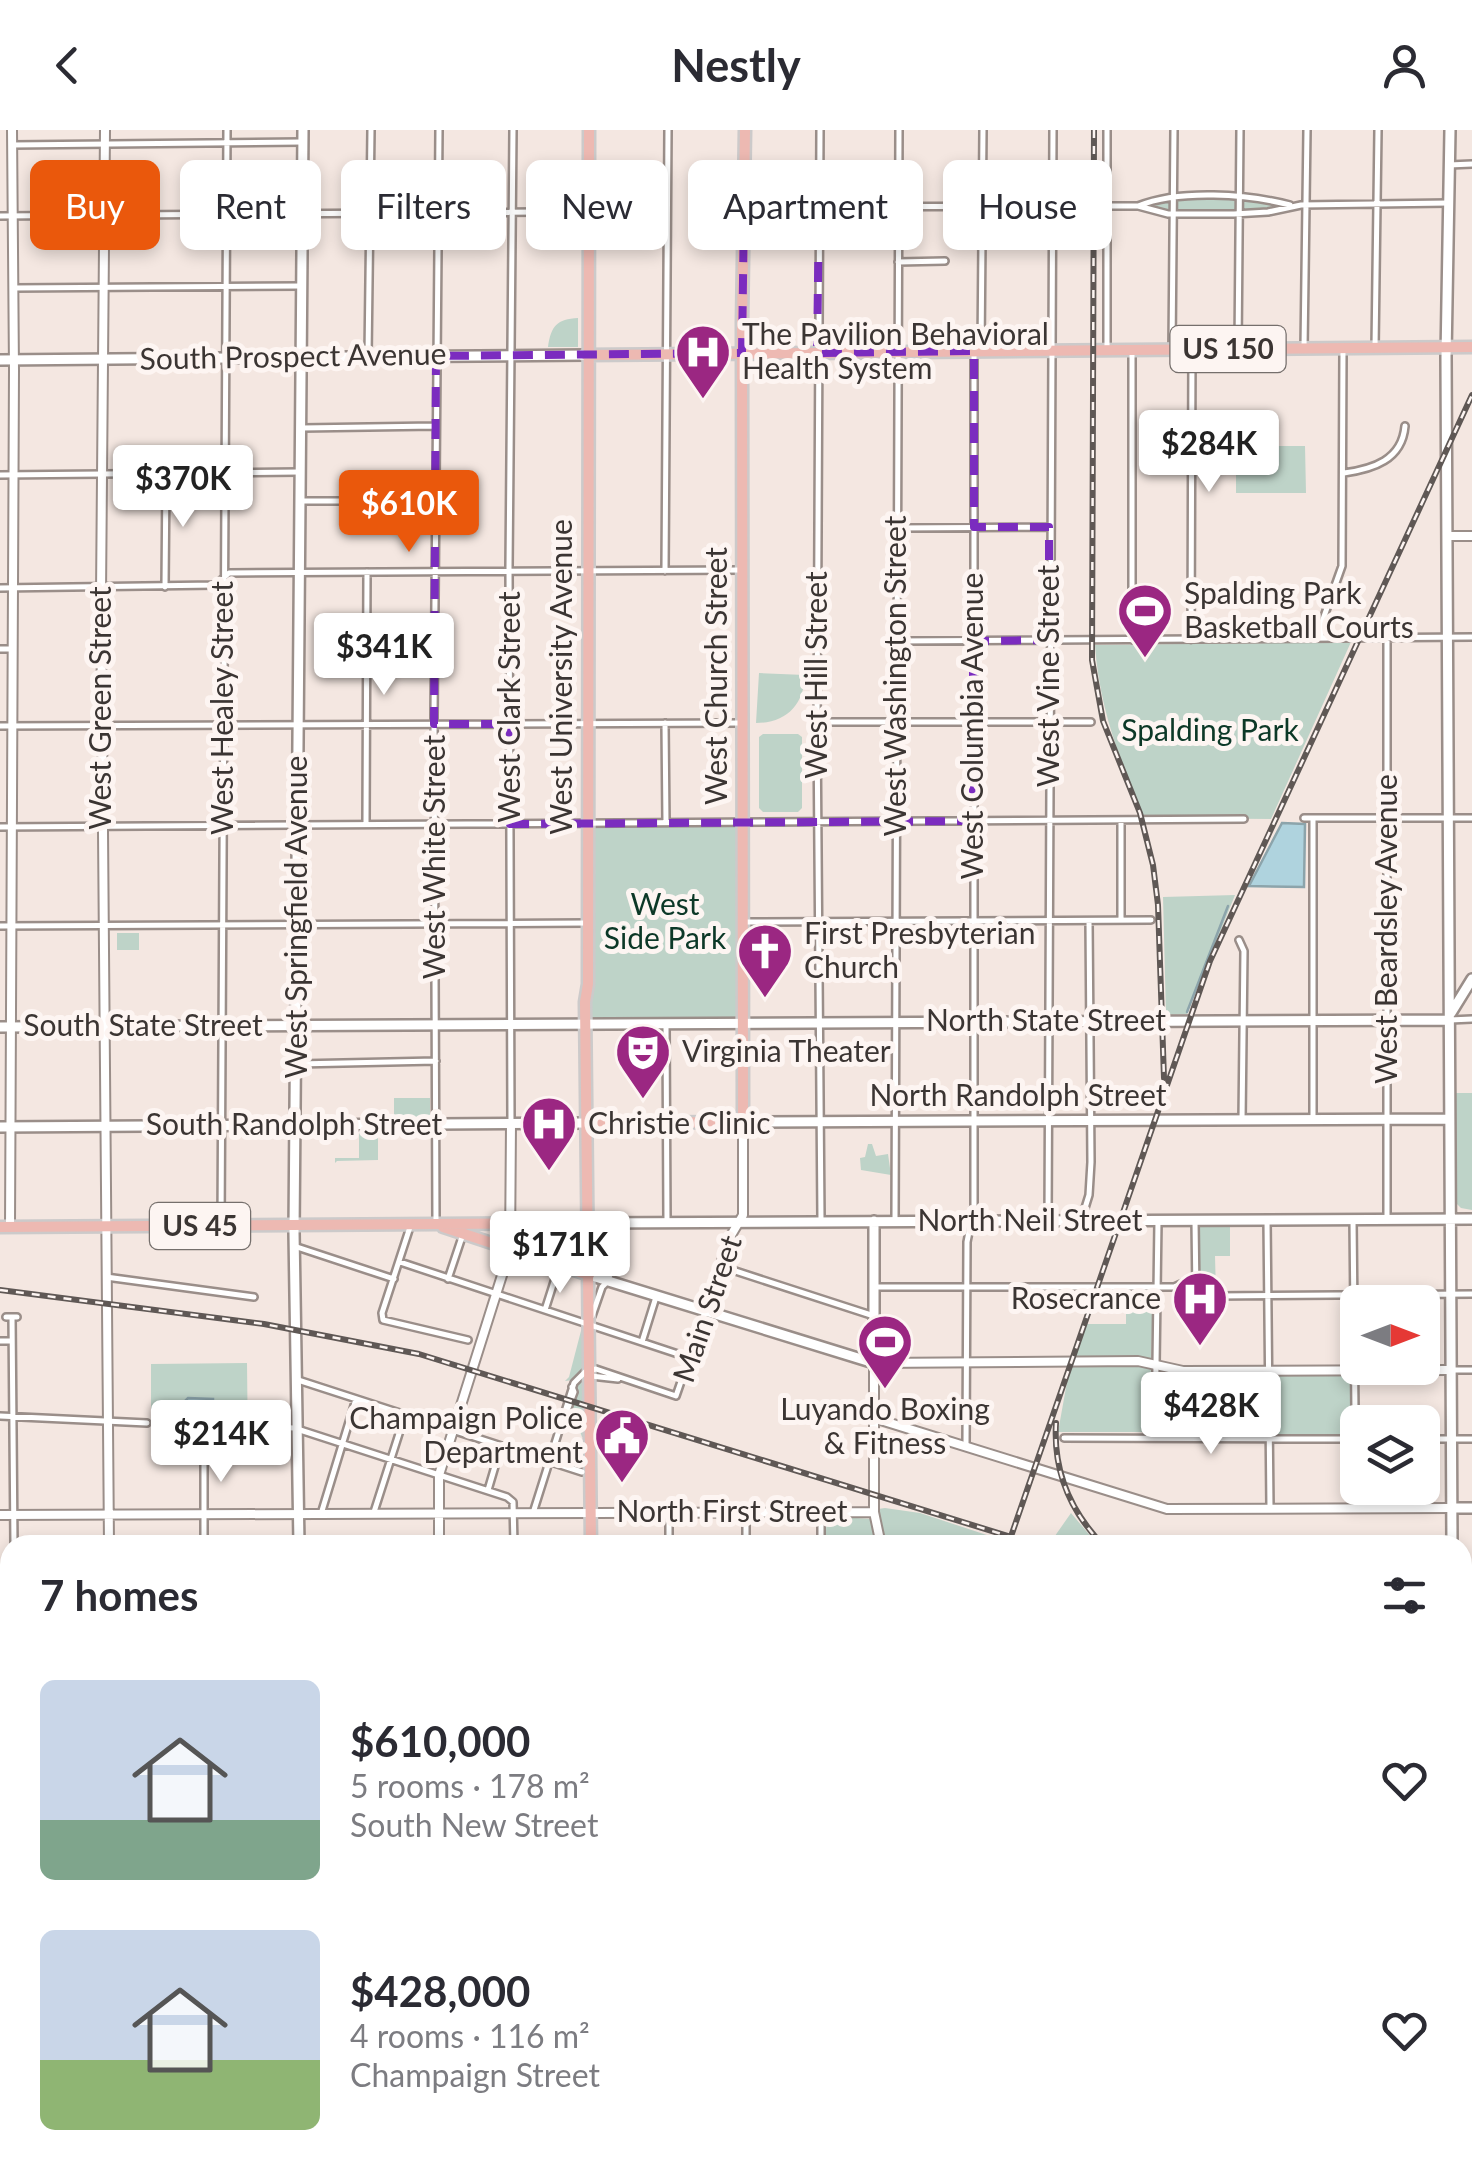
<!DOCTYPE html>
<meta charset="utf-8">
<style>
body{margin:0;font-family:Lato,sans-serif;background:#f7f7f7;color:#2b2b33;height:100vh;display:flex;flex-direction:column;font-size:38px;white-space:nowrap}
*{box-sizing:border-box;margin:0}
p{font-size:32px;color:#7c7c81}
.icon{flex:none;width:55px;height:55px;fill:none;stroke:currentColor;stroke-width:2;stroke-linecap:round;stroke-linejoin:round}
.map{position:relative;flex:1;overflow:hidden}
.drawer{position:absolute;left:0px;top:1405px;width:1472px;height:640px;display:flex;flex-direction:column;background:#fff;border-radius:30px 30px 0 0;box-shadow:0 5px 15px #0003}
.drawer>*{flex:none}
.guide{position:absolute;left:30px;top:30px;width:1412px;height:90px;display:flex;gap:20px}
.needle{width:65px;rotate:90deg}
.tools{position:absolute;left:1340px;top:1155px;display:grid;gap:20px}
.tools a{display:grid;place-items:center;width:100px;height:100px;border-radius:15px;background:#fff;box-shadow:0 5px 15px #0003;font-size:50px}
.price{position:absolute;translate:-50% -85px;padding:0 22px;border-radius:10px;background:#fff;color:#222;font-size:32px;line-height:65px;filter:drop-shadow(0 2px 5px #0008)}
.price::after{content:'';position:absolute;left:50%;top:60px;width:30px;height:22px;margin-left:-15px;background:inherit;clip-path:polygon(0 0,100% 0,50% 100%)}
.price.active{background:#ea580c;color:#fff}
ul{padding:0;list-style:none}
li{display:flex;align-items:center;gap:30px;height:250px;padding:0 40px}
li span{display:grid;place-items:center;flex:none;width:280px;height:200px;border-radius:15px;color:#555}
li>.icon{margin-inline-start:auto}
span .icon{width:120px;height:120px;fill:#fffc;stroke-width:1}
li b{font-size:42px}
h2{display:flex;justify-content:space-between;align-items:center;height:120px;padding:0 40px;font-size:42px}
.chip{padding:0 35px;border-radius:15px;background:#fff;box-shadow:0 5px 15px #0003;font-size:35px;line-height:90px}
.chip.active{background:#ea580c;color:#fff}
header{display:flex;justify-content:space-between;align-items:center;height:130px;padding:0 40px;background:#fff;font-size:45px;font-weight:700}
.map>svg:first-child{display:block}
</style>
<header><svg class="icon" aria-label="back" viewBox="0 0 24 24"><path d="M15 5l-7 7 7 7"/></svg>Nestly<svg class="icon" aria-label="person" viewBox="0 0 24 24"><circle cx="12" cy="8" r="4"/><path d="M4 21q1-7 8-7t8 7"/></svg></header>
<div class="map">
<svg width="1472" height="2045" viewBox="0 0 1472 2045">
<rect width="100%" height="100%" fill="#f4e7e1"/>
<!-- green -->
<path fill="#bed3c8" d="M1230,68l20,1 29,7c-28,10 -105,11 -132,0l18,-6z
M578,188v29h-30c3,-21 9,-28 30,-29z
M1236,316h69l1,47h-70z
M1351,512l-80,177 -127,-1c-24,-57 -45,-111 -49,-173z
M759,543l46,2c-1,30 -19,48 -49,48z
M763,604h35l4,3v71l-4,4h-35l-4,-4v-71z
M739,696v192h-151l3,-191z
M1235,765l-48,119 -21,1 -3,-118z
M117,803h22v17h-22z
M1456,963h16v117l-11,-2 -5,-5z
M394,968h36v19h-36z
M359,998h19v32l-41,1 -2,2v-5h24z
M868,1014h4l4,12 12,-2 3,21 -30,-5 -1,-12 5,-1z
M1199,1097h31v29h-15l1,37 -17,-6z
M1126,1162h27l-4,140h-91l9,-50 19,-58h40z
M582,1197l1,40 -10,13 -8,1 4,-4z
M247,1233l1,91h-97v-90z
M1270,1242h84l1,66h-84z
M583,1248l1,59h-2l-2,-6 -13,-5 10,-31 -1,-8z
M885,1378l35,5 85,28 -2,4h-119l-6,-36z
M1071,1383l27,32 -48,-2z
M827,1386l45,3 6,26h-53z
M0,1990h10l-3,43h-7z"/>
<!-- water -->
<path fill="#afd3de" stroke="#8ca4ab" stroke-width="2.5" d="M1282,693l23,1 -1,63 -55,-1z
M188,1268l25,1v22l-27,-2 -4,-15z"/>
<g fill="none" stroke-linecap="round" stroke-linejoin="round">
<!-- stream -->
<path stroke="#8ca4ab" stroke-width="2.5" d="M1187,882l41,-106"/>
<!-- minor casing -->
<g stroke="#9a8e89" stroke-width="10">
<path id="minor" d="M820,0l-3,598 4,492
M12,15l290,-3
M1449,35l23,-1
M1108,76h30l30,8h66l34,-2 33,-7 148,-2
M1138,76c42,-17 109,-12 152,-1
M744,77l338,-1
M0,86l667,-5
M898,132l47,-1
M14,158l287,-2
M1304,218l3,-218
M1375,218l3,-218
M1172,219l2,-219
M1238,219l2,-219
M1107,220v-220
M981,221l2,-221
M368,226l3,-226
M302,298l133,-2
M1344,343c29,-4 58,-13 61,-47
M0,345l299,-3
M302,371h133
M896,398l153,-1
M665,441l3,-441
M165,457l1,-112
M0,458l216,-3 13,-12 513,-3
M1321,508l1,-16 20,-56 1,-216
M1387,508v582
M1132,510v-287
M1191,510l1,-291
M895,511l577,-4
M0,519h12
M817,592h274
M665,593l1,99
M0,596l742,-3
M1304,688h168
M1313,688v301
M1121,690v100
M366,694l1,-252
M0,697l1244,-8
M743,792l408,-2
M0,796l587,-3
M1239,810l5,11 -2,169
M1450,890l22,-1
M666,895l1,197
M297,934l139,-3
M511,994l-2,-557 4,-437
M1267,1090l3,287
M1353,1090l3,287
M1048,1091l5,-1091
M1081,1091l8,-26 2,-33 -2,-241
M1195,1091l1,72
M436,1092l-2,-506 5,-586
M895,1092l4,-1092
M411,1094l-29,89 1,7 85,20
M221,1096l6,-1096
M294,1116l100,33
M400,1132l290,96
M720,1136l154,50
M106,1147l148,20
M448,1149l15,-45
M874,1157h300l22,-10
M1177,1158l41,8 254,-2
M545,1180l14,-44
M592,1186l10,-29 6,-6 17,-57
M6,1187h11
M12,1187l2,228
M0,1211h12
M642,1212l14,-45
M1452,1240h20
M591,1246l27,3
M298,1250l284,92
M0,1286l147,7
M563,1291l11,-29 -2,-5
M251,1296l43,2 213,69 6,5 1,43
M1155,1307l3,-216
M1064,1308l294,1
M1422,1309h50
M966,1316l1,-204 7,-36v-855
M204,1327v88
M488,1360l13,-44
M374,1382l31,-97
M746,1382v33
M533,1383l41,-130 11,-11 11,-3 80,27 29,-84
M669,1383v32
M321,1384l35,-115
M821,1415v-33
M1462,1469h10
M0,1486l10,-1
M1462,1578l10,4
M0,1586h10
M1462,1680h10
M1462,1775h10
M0,1790h10
M1462,1882h10
M0,1890h10
M1462,1941h10
M0,1981h10
M1462,2006l10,2
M673,2035v10
M825,2035v10
M976,2035v10
M1051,2035l1,10
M1126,2035v10
M1378,2035l1,10
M776,2045l3,-10"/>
</g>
<!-- tertiary casing -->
<g stroke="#9a8e89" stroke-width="12">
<path id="tertiary" d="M105,0l-4,464 8,951
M1447,406h25
M10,1097l4,-857 -2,-240
M705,1182l25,-75 13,-22v-93
M874,1288l293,91 285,-1
M0,1385l874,-3
M439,1415v-70l71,-225 1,-126
M881,1415l-7,-33v-149l264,-2 45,10 266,-1
M0,1698h10
M308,2035v10
M900,2035v10
M114,2045l2,-10"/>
</g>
<!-- secondary casing -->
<g stroke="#9a8e89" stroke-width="14">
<path id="secondary" d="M1450,0l-4,227 6,1188
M0,230l586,-5
M1451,883l21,-34
M0,897l1448,-7
M743,992l706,-3
M0,997l587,-4
M589,1093l883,-4
M589,1145l285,88v-142
M1452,1378h20
M299,1415l-5,-313 9,-1102
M1459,2035v10"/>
</g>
<!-- primary casing -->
<g stroke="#cccaca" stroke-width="15">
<path id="primary" d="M589,0l-1,854 -3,18 6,543
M586,225l886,-8
M587,993l156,-1 -1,-799 3,-193
M0,1097l589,-4
M443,1097l146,48
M595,2035v10"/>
</g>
<!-- minor -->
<use href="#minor" stroke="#fff" stroke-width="5"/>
<!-- tertiary -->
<use href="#tertiary" stroke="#fff" stroke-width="8"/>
<!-- secondary -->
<use href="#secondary" stroke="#fff" stroke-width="9"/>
<!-- primary -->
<use href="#primary" stroke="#edb9b2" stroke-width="10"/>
<!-- rail casing -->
<g stroke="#5f5855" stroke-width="6">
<path id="rail" d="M1094,0l-2,530 11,61 37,92 13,52 5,40 6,173
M0,1160l264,34 155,30 618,191
M1056,1293c-3,48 14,88 47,122
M1008,1415l202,-584 262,-566
M1462,1551l10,3
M790,2045l3,-10"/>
</g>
<!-- rail -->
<use href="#rail" stroke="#fdf5f2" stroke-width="2.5" stroke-dasharray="8" stroke-linecap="butt"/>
</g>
<!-- marked area -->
<path fill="none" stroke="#7b2cbf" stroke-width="8" stroke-dasharray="20 12" stroke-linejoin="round" d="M744,77l75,2 -2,144 157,-2v176h75v113l-76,1v180l-463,3v-100h-76l2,-368 306,-3z"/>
<!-- icons -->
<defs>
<g id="hospital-pin" transform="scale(2.875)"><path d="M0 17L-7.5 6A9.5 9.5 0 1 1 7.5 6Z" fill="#9b2782" stroke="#fdf5f2"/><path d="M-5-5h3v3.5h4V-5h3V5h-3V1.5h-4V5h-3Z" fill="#fff"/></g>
<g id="stadium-pin" transform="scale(2.875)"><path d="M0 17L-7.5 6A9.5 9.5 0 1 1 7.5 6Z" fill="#9b2782" stroke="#fdf5f2"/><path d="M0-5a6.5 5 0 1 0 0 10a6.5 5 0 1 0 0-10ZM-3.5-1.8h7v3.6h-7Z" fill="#fff"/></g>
<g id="church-pin" transform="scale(2.875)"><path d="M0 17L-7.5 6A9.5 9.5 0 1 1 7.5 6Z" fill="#9b2782" stroke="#fdf5f2"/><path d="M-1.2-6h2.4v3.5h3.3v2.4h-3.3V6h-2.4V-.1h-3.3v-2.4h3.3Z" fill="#fff"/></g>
<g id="theatre-pin" transform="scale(2.875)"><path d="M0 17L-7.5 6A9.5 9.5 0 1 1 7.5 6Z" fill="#9b2782" stroke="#fdf5f2"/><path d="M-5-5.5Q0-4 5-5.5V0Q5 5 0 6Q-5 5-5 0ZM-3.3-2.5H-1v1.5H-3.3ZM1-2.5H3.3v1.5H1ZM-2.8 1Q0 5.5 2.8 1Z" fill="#fff"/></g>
<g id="civic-pin" transform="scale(2.875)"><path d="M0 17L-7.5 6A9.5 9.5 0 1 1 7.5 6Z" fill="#9b2782" stroke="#fdf5f2"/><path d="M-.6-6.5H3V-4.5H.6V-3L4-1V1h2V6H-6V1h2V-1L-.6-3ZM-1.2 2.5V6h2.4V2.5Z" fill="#fff"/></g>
</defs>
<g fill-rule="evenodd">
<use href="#hospital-pin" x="703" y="222"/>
<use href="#stadium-pin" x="1145" y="481"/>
<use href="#church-pin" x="765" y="821"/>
<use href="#theatre-pin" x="643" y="922"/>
<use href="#hospital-pin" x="549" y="994"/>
<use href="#hospital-pin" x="1200" y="1169"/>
<use href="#stadium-pin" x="885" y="1212"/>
<use href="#civic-pin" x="622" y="1306"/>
</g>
<g text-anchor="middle" stroke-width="10" stroke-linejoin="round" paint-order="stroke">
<!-- shield labels -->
<g fill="#fdf5f2" stroke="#756f6c" stroke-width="2.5">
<rect x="1170.5" y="196" width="115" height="46" rx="8"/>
<rect x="150" y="1073" width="100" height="46" rx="8"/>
</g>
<g font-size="28" font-weight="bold" fill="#3b3533">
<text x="1228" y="229">US 150</text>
<text x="200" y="1106">US 45</text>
</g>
<!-- poi labels -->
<g font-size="30" fill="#3b3533" stroke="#fdf5f2" text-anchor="start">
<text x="742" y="215">The Pavilion Behavioral<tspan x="742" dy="34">Health System</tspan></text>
<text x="1184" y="474">Spalding Park<tspan x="1184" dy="34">Basketball Courts</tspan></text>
<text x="804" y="814">First Presbyterian<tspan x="804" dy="34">Church</tspan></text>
<text x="682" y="932">Virginia Theater</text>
<text x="588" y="1004">Christie Clinic</text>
<text x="1161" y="1179" text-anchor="end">Rosecrance</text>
<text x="885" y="1290" text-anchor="middle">Luyando Boxing<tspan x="885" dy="34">&amp; Fitness</tspan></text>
<text x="583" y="1299" text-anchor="end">Champaign Police<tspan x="583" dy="34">Department</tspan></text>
</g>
<!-- street labels -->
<g font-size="30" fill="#3b3533" stroke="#fdf5f2">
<text transform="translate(293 227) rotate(-1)" y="10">South Prospect Avenue</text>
<text transform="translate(817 545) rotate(-90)" y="10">West Hill Street</text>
<text transform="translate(717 546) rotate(-90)" y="10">West Church Street</text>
<text transform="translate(896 546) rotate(-90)" y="10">West Washington Street</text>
<text transform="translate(1049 546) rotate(-90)" y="10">West Vine Street</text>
<text transform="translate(562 547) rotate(-90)" y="10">West University Avenue</text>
<text transform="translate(510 577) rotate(-90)" y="10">West Clark Street</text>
<text transform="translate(101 578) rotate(-90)" y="10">West Green Street</text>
<text transform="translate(223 578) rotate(-90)" y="10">West Healey Street</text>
<text transform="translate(973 596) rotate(-90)" y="10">West Columbia Avenue</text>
<text transform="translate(435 727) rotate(-90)" y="10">West White Street</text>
<text transform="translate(297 787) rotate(-90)" y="10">West Springfield Avenue</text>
<text transform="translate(1387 799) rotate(-90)" y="10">West Beardsley Avenue</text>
<text x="1046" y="901">North State Street</text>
<text x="143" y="906">South State Street</text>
<text x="1018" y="976">North Randolph Street</text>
<text x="294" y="1005">South Randolph Street</text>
<text x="1030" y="1101">North Neil Street</text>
<text transform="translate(708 1179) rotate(-71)" y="10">Main Street</text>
<text x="732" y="1392">North First Street</text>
</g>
<!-- park labels -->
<g font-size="30" fill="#0c3827" stroke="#fdf5f2">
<text x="1210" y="611">Spalding Park</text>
<text x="665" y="785">West<tspan x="665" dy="34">Side Park</tspan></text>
</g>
</g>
</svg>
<div class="tools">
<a><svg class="needle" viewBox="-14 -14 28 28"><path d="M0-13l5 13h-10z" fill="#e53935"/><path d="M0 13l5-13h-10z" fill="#7c7c81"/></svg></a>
<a><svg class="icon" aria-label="layers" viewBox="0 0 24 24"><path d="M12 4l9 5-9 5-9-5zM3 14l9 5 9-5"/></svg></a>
</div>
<b class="price" style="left:1209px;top:365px">$284K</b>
<b class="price" style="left:183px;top:400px">$370K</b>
<b class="price active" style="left:409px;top:425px">$610K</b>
<b class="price" style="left:384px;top:568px">$341K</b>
<b class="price" style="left:560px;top:1166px">$171K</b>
<b class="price" style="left:1211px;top:1327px">$428K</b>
<b class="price" style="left:221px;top:1355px">$214K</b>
<div class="guide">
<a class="chip active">Buy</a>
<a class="chip">Rent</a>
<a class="chip">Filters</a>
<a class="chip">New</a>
<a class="chip">Apartment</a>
<a class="chip">House</a>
</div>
<section class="drawer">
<h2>7 homes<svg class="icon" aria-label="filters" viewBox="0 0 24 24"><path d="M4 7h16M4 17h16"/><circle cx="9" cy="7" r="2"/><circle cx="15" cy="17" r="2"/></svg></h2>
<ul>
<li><span style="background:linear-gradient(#c9d6e8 70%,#7fa58c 0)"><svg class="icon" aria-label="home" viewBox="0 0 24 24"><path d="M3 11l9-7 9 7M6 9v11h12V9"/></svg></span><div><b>$610,000</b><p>5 rooms · 178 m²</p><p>South New Street</p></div><svg class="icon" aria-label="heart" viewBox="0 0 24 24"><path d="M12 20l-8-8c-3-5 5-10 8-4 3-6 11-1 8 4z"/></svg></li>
<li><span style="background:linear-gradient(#c9d6e8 65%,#8fb573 0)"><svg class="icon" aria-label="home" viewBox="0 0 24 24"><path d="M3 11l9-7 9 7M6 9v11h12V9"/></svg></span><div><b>$428,000</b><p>4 rooms · 116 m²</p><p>Champaign Street</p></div><svg class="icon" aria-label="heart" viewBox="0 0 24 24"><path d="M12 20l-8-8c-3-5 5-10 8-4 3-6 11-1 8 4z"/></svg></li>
</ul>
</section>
</div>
